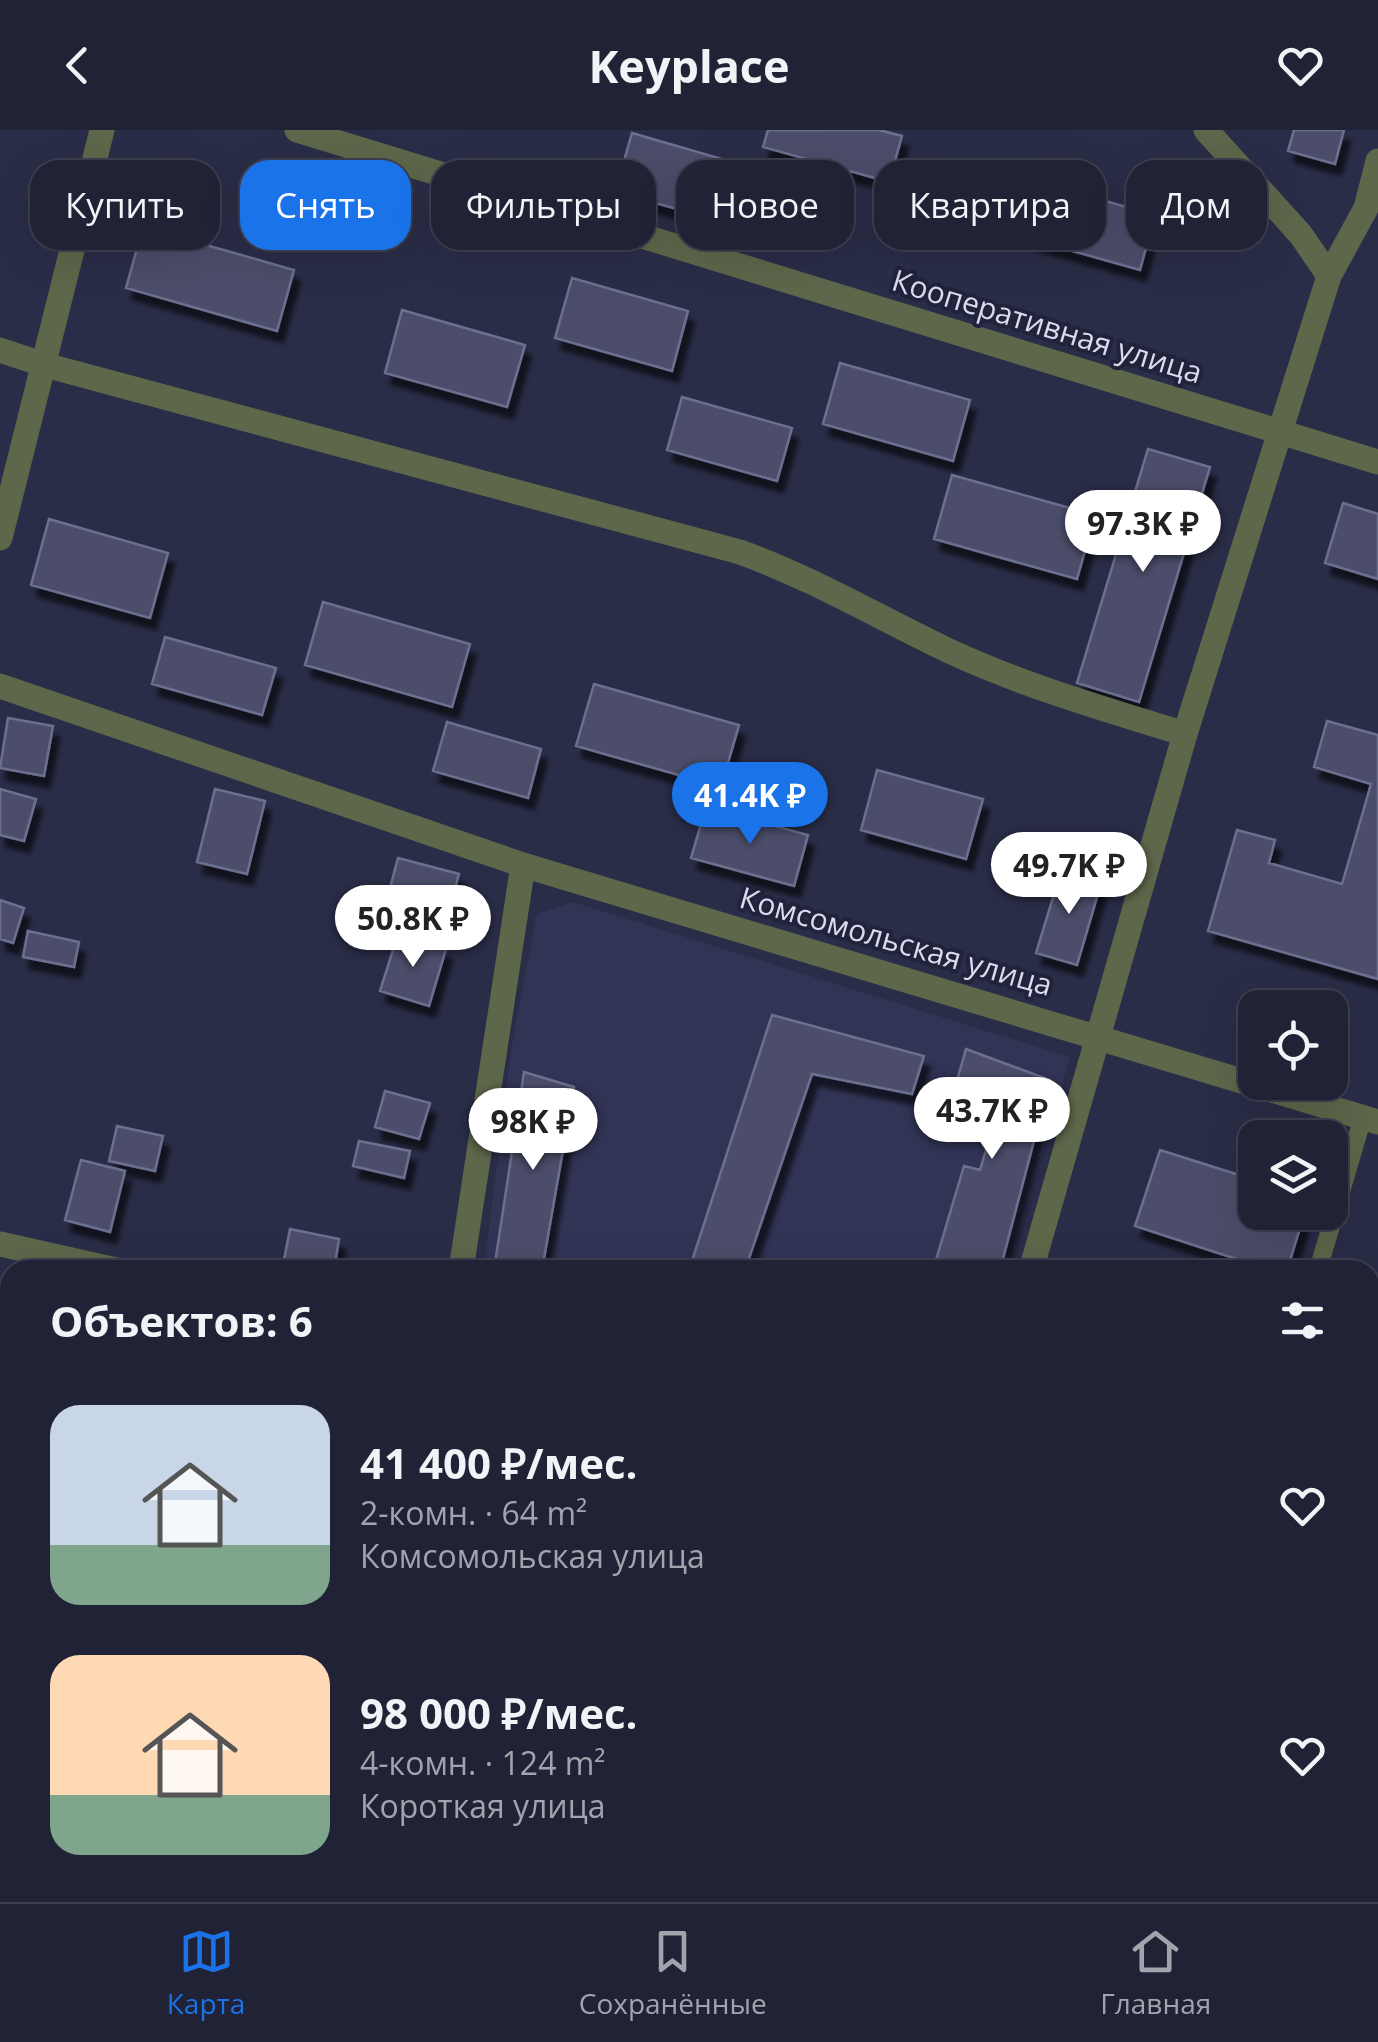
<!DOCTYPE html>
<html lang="ru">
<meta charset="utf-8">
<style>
body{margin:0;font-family:"Open Sans",sans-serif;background:#2d2f41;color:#f1f3f6;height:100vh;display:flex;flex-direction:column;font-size:38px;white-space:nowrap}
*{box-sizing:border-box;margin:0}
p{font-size:32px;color:#a2a4ad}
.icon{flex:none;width:55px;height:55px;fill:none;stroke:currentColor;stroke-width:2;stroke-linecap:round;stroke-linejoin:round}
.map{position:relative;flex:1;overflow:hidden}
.side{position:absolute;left:0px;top:1130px;width:1380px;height:642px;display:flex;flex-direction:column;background:#202235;border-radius:30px 30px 0 0;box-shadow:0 10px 40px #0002,0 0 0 2px #3d3f50}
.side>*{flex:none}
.guide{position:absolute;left:30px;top:30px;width:1320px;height:90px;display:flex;gap:20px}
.tools{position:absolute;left:1238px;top:860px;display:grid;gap:20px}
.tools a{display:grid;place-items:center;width:110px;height:110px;border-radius:20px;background:#202235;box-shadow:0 10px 40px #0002,0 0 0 2px #3d3f50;font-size:50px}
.price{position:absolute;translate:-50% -85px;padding:0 22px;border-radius:35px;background:#fff;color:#222;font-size:32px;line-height:65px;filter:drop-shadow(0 2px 5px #0008)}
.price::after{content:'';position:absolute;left:50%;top:60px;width:30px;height:22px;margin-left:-15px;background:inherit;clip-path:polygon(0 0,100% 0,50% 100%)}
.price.active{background:#1a73e8;color:#fff}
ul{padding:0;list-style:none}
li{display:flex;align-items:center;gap:30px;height:250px;padding:0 50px}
li span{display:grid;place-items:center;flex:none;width:280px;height:200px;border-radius:30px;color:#555}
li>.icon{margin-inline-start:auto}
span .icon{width:120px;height:120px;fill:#fffc;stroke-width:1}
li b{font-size:42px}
h2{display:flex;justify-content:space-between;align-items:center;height:120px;padding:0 50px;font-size:42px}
.pill{padding:0 35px;border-radius:30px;background:#202235;box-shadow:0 10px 40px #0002,0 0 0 2px #3d3f50;font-size:35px;line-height:90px}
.pill.active{background:#1a73e8;color:#fff}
header{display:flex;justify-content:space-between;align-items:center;height:130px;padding:0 50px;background:#202235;font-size:45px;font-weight:700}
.tab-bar{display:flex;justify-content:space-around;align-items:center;height:140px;border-top:2px solid #3d3f50;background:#202235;font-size:28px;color:#a2a4ad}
.tab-bar a{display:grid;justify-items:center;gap:5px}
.tab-bar .active{color:#1a73e8}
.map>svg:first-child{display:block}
</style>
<header><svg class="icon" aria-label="back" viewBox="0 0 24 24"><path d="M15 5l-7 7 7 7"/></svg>Keyplace<svg class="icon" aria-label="heart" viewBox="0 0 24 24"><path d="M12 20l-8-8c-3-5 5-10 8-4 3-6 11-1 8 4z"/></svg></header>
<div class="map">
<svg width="1378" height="1772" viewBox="0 0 1378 1772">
<defs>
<filter id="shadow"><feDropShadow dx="6" dy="11" stdDeviation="2.5" flood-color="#0009"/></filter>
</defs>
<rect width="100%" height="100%" fill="#2a2d47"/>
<!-- built -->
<path fill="#313455" d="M573,772l497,155 -60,213h-526l27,-220 26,-136z
M369,1762l474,1 -2,9h-473z
M907,1763l209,-1 28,10h-240z"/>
<!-- green -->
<path fill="#474b7d" d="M181,1763v-1l155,1 -1,9h-158z"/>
<!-- building -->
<path fill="#4b4e6b" stroke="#6c708f" stroke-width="2.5" filter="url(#shadow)" d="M768,0h111l23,6 -13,46 -126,-35z
M1294,0h50l-9,34 -47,-13z
M632,3l90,26 -16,58 -91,-25z
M991,39l35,11 -9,33 -36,-10z
M1042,53l113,32 -15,55 -114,-32z
M143,97l151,43 -17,61 -151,-43z
M572,148l116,33 -16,60 -117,-33z
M402,180l123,35 -18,62 -122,-34z
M840,233l130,37 -17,61 -130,-37z
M682,267l110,31 -15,53 -110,-31z
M1148,319l62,18 -71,235 -62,-19z
M952,345l143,40 -18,64 -143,-40z
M1343,373l35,11v65l-53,-16z
M49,389l119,34 -18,65 -119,-33z
M323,472l147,42 -18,63 -147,-42z
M165,507l111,31 -14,47 -110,-31z
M594,554l145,41 -18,62 -145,-41z
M8,588l45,8 -9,50 -44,-8z
M1327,591l51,14v244l-170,-48 29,-101 38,10 -6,23 73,21 29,-100 -57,-17z
M447,592l94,27 -13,49 -95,-27z
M877,640l106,29 -17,60 -105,-29z
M0,659l36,10 -12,42 -24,-6z
M215,659l50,12 -18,73 -50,-12z
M706,677l102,28 -14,51 -103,-28z
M398,728l61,16 -11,40 -61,-15z
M1062,738l40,12 -25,85 -41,-12z
M0,770l24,8 -11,35 -13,-4z
M28,801l51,11 -5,25 -51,-10z
M398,804l48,15 -17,57 -49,-15z
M772,885l152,41 -12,38 -100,-20 -67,196h-56z
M966,919l84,31 -50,190h-67l31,-104 16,4 18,-61 -8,-3 -3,10 -37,-11z
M524,942l50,15 -32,183h-48z
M385,961l45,12 -11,36 -44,-12z
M117,996l46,10 -8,35 -46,-10z
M359,1011l51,10 -6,27 -51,-12z
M1160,1020l95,30v32h50l-18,58h-17l-135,-44z
M81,1030l44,11 -15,61 -45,-12z
M290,1099l49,10 -5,31h-52z
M1370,1279l8,3v77l-8,26z
M1370,1404l8,3v88l-8,-3z
M126,1762h42l-3,10h-37l-5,-2z
M489,1762h63l-3,10h-63z
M619,1762h200l-3,10h-167z"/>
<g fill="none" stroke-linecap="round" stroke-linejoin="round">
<!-- service -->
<path stroke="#5d674a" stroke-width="18" d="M1318,1140l45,-153
M860,1772l3,-10"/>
<!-- minor -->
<path stroke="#5d674a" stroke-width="25" d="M297,0l1081,332
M1206,0l95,105 28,41
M0,220l45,15 695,187c72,26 138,65 207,98 77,36 158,59 238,84
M0,408l102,-408
M0,556l523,179 855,257
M0,1114l116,26
M461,1140l62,-405
M1031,1140l154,-536 144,-458 37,-68 12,-47
M1370,1564l8,2
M357,1772l2,-10"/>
</g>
<g text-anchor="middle" stroke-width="8" stroke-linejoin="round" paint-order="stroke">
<!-- street labels -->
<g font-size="30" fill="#d9dced" stroke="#21233c">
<text transform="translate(1047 197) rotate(17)" y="10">Кооперативная улица</text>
<text transform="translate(896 812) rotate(16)" y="10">Комсомольская улица</text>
</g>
</g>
</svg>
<div class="tools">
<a><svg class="icon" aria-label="locate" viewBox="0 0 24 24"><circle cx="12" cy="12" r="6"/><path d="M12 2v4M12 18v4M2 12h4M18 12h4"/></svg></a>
<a><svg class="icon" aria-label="layers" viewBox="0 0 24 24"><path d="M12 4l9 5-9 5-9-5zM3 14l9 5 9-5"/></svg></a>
</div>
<b class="price" style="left:1143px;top:445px">97.3K ₽</b>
<b class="price active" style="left:750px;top:717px">41.4K ₽</b>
<b class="price" style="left:1069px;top:787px">49.7K ₽</b>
<b class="price" style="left:413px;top:840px">50.8K ₽</b>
<b class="price" style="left:992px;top:1032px">43.7K ₽</b>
<b class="price" style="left:533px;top:1043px">98K ₽</b>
<div class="guide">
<a class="pill">Купить</a>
<a class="pill active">Снять</a>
<a class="pill">Фильтры</a>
<a class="pill">Новое</a>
<a class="pill">Квартира</a>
<a class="pill">Дом</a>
</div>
<section class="side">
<h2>Объектов: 6<svg class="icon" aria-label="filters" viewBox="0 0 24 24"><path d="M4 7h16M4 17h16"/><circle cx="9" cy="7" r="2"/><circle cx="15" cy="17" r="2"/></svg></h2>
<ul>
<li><span style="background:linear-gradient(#c9d6e8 70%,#7fa58c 0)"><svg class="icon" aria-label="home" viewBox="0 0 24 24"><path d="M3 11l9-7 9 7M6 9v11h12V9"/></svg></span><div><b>41 400 ₽/мес.</b><p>2-комн. · 64 m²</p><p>Комсомольская улица</p></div><svg class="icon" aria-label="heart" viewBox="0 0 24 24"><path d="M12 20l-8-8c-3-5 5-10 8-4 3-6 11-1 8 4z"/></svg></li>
<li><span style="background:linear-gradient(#ffd9b3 70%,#7fa58c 0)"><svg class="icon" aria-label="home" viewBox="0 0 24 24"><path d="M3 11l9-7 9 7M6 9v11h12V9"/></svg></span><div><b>98 000 ₽/мес.</b><p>4-комн. · 124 m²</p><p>Короткая улица</p></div><svg class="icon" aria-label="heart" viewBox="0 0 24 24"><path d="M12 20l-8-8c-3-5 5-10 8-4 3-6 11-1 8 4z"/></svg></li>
</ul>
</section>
</div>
<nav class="tab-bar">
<a class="active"><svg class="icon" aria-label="map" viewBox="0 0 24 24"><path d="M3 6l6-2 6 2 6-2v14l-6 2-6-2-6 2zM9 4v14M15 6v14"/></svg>Карта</a>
<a><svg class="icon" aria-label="saved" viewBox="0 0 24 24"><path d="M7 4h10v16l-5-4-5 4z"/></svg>Сохранённые</a>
<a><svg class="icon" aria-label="home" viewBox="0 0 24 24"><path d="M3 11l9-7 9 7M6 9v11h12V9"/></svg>Главная</a>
</nav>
